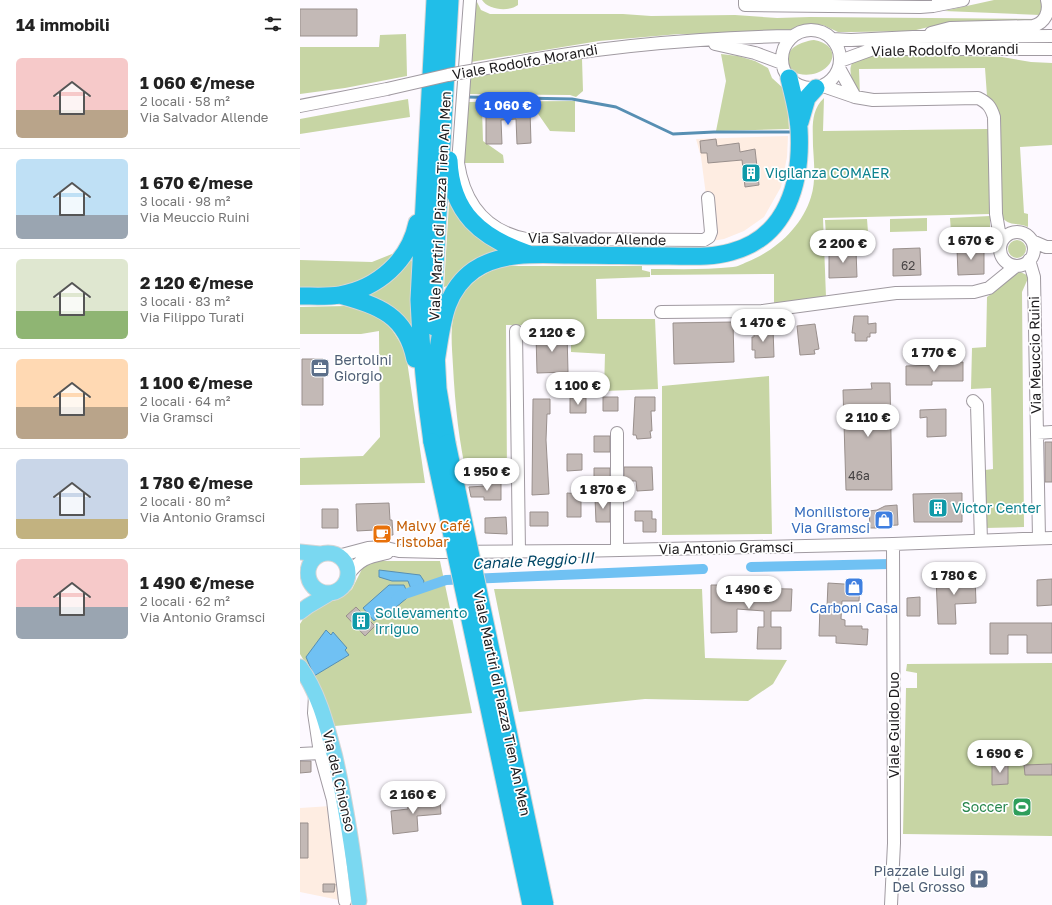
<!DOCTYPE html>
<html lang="it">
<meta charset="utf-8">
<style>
body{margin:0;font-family:"Golos Text",sans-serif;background:#f2f2f2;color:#222;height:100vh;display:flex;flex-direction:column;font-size:15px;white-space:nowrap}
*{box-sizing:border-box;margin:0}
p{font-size:13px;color:#767676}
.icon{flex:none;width:22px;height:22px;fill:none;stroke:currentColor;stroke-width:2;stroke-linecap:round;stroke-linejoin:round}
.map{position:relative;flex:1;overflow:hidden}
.details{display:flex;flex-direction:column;background:#fff;width:300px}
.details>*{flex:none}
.price{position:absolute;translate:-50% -34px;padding:0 9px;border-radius:14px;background:#fff;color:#222;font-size:13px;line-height:26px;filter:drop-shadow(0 1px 2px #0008)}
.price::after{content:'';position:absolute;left:50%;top:24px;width:12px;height:9px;margin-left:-6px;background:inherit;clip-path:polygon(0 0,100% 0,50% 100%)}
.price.current{background:#2563eb;color:#fff}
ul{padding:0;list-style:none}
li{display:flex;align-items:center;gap:12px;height:100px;padding:0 16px}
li+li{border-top:1px solid #e0e0e0}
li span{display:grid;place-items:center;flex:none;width:112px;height:80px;border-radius:6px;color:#555}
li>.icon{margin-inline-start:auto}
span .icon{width:48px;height:48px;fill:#fffc;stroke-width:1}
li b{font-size:17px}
h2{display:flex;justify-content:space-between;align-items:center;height:48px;padding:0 16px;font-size:17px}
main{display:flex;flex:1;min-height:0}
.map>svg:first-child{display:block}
</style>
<main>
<section class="details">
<h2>14 immobili<svg class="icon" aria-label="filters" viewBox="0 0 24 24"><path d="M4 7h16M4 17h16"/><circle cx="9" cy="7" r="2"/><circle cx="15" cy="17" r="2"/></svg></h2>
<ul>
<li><span style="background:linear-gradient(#f6c9c9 65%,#b9a48a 0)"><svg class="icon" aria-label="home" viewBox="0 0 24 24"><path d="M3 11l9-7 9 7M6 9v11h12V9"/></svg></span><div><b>1 060 €/mese</b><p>2 locali · 58 m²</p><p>Via Salvador Allende</p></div></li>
<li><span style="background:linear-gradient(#bfe0f5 70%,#9aa5b1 0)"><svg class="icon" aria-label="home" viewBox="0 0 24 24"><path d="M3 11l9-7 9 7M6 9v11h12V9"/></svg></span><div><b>1 670 €/mese</b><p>3 locali · 98 m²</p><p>Via Meuccio Ruini</p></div></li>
<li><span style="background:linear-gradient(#dfe7d0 65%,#8fb573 0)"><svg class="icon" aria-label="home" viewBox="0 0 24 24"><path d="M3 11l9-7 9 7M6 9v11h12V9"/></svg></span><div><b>2 120 €/mese</b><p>3 locali · 83 m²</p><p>Via Filippo Turati</p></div></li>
<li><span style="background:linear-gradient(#ffd9b3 60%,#b9a48a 0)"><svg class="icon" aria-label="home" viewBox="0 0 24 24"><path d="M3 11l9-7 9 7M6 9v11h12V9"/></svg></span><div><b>1 100 €/mese</b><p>2 locali · 64 m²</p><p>Via Gramsci</p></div></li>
<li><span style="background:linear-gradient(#c9d6e8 75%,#c2b280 0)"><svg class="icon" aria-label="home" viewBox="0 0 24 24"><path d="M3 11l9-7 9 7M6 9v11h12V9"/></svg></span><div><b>1 780 €/mese</b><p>2 locali · 80 m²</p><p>Via Antonio Gramsci</p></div></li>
<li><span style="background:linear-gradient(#f6c9c9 60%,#9aa5b1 0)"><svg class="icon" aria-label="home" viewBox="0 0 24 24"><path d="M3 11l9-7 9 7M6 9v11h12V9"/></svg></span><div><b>1 490 €/mese</b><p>2 locali · 62 m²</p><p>Via Antonio Gramsci</p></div></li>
</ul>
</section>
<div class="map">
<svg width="752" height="905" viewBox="0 0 752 905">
<rect width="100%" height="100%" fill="#fdf9ff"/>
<!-- industrial -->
<path fill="#feede2" d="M488,136l-1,21 -6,30 -17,30 -20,14 -20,8 -12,2 -11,-84 -5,-18z
M31,806l13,95 -44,-9v-84z"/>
<!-- green -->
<path fill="#c7d5a4" d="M175,0h1l5,10 9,4h133l28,2 84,-1 42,3 33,-1 228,2 -3,1 -98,5 -25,6 -59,1h-15l-15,-7 -16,-1 -12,3 -10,6 -106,1 -80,7 -128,21z
M182,0h36v5c-9,7 -30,5 -36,-5z
M694,0h48v10l-2,5 -96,-4z
M106,34l1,42 -62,12 -45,6v-47h79l1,-12z
M514,40c38,7 11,47 -24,31 -10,-19 7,-29 24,-31z
M421,54l17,2 17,5 13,7 4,10 11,10 4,11 2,30 -73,2 10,-50z
M574,54l128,3 29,5 21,1v82l-32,2 4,66 4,1v13c-10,-5 -19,0 -26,-10l-3,-104 -3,-8 -9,-9 -2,-28 -126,1 1,27c-6,-11 -17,-30 -2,-39 4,-2 11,-2 16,-3z
M282,59l1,32 -7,6 -6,-2 -103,-1 2,-16z
M524,98l-1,33 165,-2 2,85 -167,4 3,79 -52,6v-29l-123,1v-6c27,0 55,1 82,-2 4,0 9,-3 14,-5 28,-11 55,-35 64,-65 5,-16 3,-34 2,-51 0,-17 -3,-35 11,-48z
M108,99l2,18 -110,17v-15z
M275,101v31l-25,-1 -16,-23 -52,1 1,32 20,14 1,8h-42l5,-61z
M149,203l48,45 -1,3 -21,8 -28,27 -3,1z
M690,216v16h-39l-1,-14z
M627,218v13l-37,1v-13z
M567,219l1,13 -42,4 -1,-16z
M708 249a9 9 0 1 1 18 0a9 9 0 1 1-18 0Z
M92,254l1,9 -21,16 -26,8h-46v-27l72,2z
M108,259l3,1 2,3 -1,65 -51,-35z
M204,266h138v4l8,2v5l-54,2 1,40h58l3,70 -54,2 1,-37 -34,-2v-26l-65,-1 1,153 -39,3c-9,-38 -13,-76 -15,-115 -1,-21 -4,-41 4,-61 8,-20 27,-33 47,-39z
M716,270l13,6 -7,16 2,235 -39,1v-58l8,-1 -2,-81 -20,1 1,-41 14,-1 1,-50 11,-8 4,-8z
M45,306c37,9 44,14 61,48l19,129 -125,2v-27l63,-2 17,-19 -1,-106 -18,3h-61v-27z
M469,376l3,158 -110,1v-149z
M74,561h66l32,152 -137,13 -16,-40 -19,-32v-30l7,-11 19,-11 10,-2 8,-4 8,-7 11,-22z
M194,589h208l3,69 82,2 -14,24 -25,17 -103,-2 -126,13z
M752,663v173l-149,-2 3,-146h11v-15l-11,-2 1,-7z"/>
<!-- water -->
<path fill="#70c1f3" stroke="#578fb3" d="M79,570l41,5 4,6 -1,3 -12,5 -3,-8h-16l-13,-4z
M89,585h15l4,9 -3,1 2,3 -23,19 -3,-2 -7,6 -11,-13z
M26,630l5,5 2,-3 14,16 -2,2 4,5 -35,21 -8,-19z"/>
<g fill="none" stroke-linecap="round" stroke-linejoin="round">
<!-- stream -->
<path stroke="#578fb3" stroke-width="3" d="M165,97l107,2 44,8 57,27 41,-2h76"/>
<!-- canal -->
<path stroke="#70c1f3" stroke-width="10" d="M451,567l140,-3
M96,600l3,-4 47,-16 257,-11"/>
</g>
<!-- building -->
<path fill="#c3b9b6" stroke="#998f8c" d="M0,9h57v27h-57z
M230,111l1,32 -14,1 -1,-25 -15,1 1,24h-16v-32z
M416,139l1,7 22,-3 1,9 15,-3 4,36 -14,2 -3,-27 -34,3 -1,-10h-6l-1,-12z
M684,247v27l-26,1 -1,-27z
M620,248l1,27 -28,1v-27z
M529,250h27l1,27 -28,1z
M554,316h14v8l8,-1v10h-6v4h-3v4h-12v-8h-3z
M433,322l1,40 -60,2 -1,-41z
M515,324l4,25 -5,1 1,4 -15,1 -3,-29z
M473,328l1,29 -19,1v-8h-3v-13h2v-8z
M267,333l1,39 -31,1 -1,-39z
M2,359h21v46h-21z
M638,362h25v19h-31v4h-26v-19l32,-1z
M571,383h19l2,107h-46l-3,-100 29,-1z
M303,397h15v14h-15z
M335,397h20v14h-4l1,20h-2l1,7 -14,1 -1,-4h-3z
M270,398h16v15h-16z
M233,399h17v15h-3l-1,26 3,54 -17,1z
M646,409v27l-19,1v-20l-7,1v-8z
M294,436h16v16h-16z
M745,442h7v40h-7z
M267,454h15v16l-15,1z
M324,467h28l1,23 -16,1 -1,-10h-12z
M294,468h16v14h-16z
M186,483h15v17h-17v-3h-13l-2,-10 17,-1z
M267,493l14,1v23h-14z
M662,493v29h-48l-1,-28z
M295,498h15v24h-14z
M89,503l1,17h2l1,15 -18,1v-6l-18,1 -1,-27z
M597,505l1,20 -19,1v2h-9l-1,-17 8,-1 8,-4z
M22,509h16v19h-16z
M335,511h17v8h4v13h-13v-11h-8z
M230,512h18v14h-18z
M206,517l1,17 -22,-1v-15z
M675,576l1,27 -21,1 1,20h-18l-2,-47z
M752,579v26l-15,1v-26z
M528,583l32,2 -1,16h-17l-1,18 4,1v6h17v3h6l-1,16 -31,-2v-7h-17l1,-30 7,1z
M411,585h26v3l55,1 -1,22h-20v16h10v22h-24l1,-22h6v-16l-27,-2v23l-26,1z
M620,597v19h-13v-18z
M56,607l19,19 -10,10 -19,-20z
M690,623h62v30h-25v-18h-19v19h-18z
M0,761h11v11l-11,1z
M692,764h16v20l-16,1z
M752,764v11h-27l-1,-10z
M120,796l1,8 19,-2 1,12 -24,2 1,15 -25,3 -2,-23 17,-2 -1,-11z
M0,823h8v35h-8z
M23,884h12l-1,8h-11z"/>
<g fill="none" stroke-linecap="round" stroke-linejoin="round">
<!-- minor casing -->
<g stroke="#a09aa1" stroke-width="14">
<path id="minor" d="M170,0l-12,163c6,39 27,68 68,76l178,1 5,-3 2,-5 -3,-34
M445,0v5l175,2 13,-1 30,-6
M482 59a29 29 0 1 1 58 0a29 29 0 1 1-58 0Z
M631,33l19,-5 83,-2c12,-3 17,-14 14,-26
M532,39l19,1 62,-3 139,-1
M415,44l40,9 27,10
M540,61l33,-12h179
M210,64c93,-18 187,-26 282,-28
M539,68l16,29
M523,86l32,11 18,3 105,-2c10,5 13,9 16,19l2,97 5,29
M0,106l87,-17
M700 249a17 17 0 1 1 34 0a17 17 0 1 1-34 0Z
M732,241l14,6h6
M729,260l5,17 5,261
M361,312l101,-1 134,-18 78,-1 15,-4 27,-22
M216,331l3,221
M673,401l4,4 4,136
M737,433l15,-1
M317,550v-117
M38,556l30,-8 14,-1 17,4 40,1 136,-1 318,-7 159,-6
M48,575c12,-17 21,-18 39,-22
M15,696l-1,17 6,40 13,47 12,101
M0,754l20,-1
M591,905l3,-62 -1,-299"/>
</g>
<!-- major casing -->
<g stroke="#d6d6d6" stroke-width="17">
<path id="major" d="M0,552l20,2
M8 573a20 20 0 1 1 40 0a20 20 0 1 1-40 0Z
M0,612l8,-6 22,-13
M0,667c19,26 27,60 35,90 11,49 18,94 24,144"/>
</g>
<!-- highway casing -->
<g stroke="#d6d6d6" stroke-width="19">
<path id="highway" d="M500,122l7,-24 9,-10
M149,160c2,53 32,78 80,94
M40,295c39,11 66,20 75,64
M0,296c13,0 28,1 40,-1 38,-7 69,-34 77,-72
M134,327v-41l16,-286
M136,352l2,37 9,54
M136,362c6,-35 7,-70 38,-92 26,-18 64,-16 94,-15 33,0 67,1 100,1 21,0 43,2 63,-4 57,-15 71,-71 68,-123 -1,-17 -6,-34 -10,-51
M132,442c-7,-47 -11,-94 -13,-142l16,-300"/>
</g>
<!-- minor -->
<use href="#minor" stroke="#fff" stroke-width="12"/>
<!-- major -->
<use href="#major" stroke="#7ad8f1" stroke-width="15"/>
<!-- highway -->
<use href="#highway" stroke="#21bee8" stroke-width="17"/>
<!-- minor-bridge casing -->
<g stroke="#a09aa1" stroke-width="14" stroke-linecap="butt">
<path id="minor-bridge" d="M87,89l61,-14 62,-11"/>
</g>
<!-- highway-bridge casing -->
<g stroke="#d6d6d6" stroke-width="19" stroke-linecap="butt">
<path id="highway-bridge" d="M132,442l99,463
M147,443l98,462"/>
</g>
<!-- minor-bridge -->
<use href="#minor-bridge" stroke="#fff" stroke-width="12"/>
<!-- highway-bridge -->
<use href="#highway-bridge" stroke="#21bee8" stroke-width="17"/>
</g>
<!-- icons -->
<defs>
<g id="building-square" transform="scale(1)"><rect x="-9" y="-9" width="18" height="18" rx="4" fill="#0f9aa8" stroke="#fff"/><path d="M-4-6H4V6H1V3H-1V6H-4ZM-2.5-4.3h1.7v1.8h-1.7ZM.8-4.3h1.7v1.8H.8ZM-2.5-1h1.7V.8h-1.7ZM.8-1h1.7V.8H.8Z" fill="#fff"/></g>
<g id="office-square" transform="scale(1)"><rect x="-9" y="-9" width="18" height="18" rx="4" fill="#5c6f8a" stroke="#fff"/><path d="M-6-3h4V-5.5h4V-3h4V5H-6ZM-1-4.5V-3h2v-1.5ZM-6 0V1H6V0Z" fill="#fff"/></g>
<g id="shop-square" transform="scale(1)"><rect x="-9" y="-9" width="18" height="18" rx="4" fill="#3f7fe0" stroke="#fff"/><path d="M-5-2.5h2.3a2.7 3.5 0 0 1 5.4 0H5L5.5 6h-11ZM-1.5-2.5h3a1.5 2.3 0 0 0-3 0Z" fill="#fff"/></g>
<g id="cafe-square" transform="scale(1)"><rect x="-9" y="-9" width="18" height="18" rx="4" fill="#e8710a" stroke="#fff"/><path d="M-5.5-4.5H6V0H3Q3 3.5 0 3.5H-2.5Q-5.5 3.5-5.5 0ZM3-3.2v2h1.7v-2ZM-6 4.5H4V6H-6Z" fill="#fff"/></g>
<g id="stadium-square" transform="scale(1)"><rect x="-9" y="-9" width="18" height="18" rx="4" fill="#2e9e5b" stroke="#fff"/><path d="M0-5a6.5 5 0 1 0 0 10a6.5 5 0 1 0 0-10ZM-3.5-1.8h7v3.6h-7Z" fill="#fff"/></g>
<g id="parking-square" transform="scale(1)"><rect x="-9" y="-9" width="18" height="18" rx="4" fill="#5c6f8a" stroke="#fff"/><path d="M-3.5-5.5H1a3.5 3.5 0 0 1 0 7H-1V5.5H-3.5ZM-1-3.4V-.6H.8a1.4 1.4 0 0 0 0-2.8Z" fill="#fff"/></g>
</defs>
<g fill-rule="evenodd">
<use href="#building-square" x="451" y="173"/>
<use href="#office-square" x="20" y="368"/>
<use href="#building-square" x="638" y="508"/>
<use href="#shop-square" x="584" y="520"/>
<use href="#cafe-square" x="82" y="534"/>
<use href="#shop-square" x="554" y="587"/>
<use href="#building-square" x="61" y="621"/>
<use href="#stadium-square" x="722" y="807"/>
<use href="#parking-square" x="679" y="879"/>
</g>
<g text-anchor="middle" stroke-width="3.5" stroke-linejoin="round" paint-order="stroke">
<!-- number labels -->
<g font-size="12" fill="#464243">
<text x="608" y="270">62</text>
<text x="559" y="480">46a</text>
</g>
<!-- street labels -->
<g font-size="14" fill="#1d1b1d" stroke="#fff">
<text transform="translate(645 50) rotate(-1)" y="5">Viale Rodolfo Morandi</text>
<text transform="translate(225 62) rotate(-10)" y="5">Viale Rodolfo Morandi</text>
<text transform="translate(140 206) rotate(-87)" y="5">Viale Martiri di Piazza Tien An Men</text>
<text transform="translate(297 239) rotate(1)" y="5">Via Salvador Allende</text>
<text transform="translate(735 355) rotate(-91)" y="5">Via Meuccio Ruini</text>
<text transform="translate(426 548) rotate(-1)" y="5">Via Antonio Gramsci</text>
<text transform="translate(202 703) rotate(78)" y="5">Viale Martiri di Piazza Tien An Men</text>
<text transform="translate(594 725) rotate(-90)" y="5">Viale Guido Duo</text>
<text transform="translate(39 781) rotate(77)" y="5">Via del Chionso</text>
</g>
<!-- culture labels -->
<g font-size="14" fill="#0d838f" stroke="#fff" text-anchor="start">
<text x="465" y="178">Vigilanza COMAER</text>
<text x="652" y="513">Victor Center</text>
<text x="75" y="618">Sollevamento<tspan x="75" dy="16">irriguo</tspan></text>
</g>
<!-- service labels -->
<g font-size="14" fill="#4e5e75" stroke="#fff" text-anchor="start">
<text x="34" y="365">Bertolini<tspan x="34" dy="16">Giorgio</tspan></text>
<text x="665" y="876" text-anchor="end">Piazzale Luigi<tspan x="665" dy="16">Del Grosso</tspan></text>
</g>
<!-- shop labels -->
<g font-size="14" fill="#366cbe" stroke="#fff" text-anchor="end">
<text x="570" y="517">Monilistore<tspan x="570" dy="16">Via Gramsci</tspan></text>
<text x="554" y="613" text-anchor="middle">Carboni Casa</text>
</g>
<!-- food labels -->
<g font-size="14" fill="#c56008" stroke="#fff" text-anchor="start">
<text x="96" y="531">Malvy Café<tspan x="96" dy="16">ristobar</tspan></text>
</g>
<!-- leisure labels -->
<g font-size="14" fill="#27864d" stroke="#fff" text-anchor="end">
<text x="708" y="812">Soccer</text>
</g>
<!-- water labels -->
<g font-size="15" font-style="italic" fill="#004566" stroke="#fff">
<text transform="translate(233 561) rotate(-3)" y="5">Canale Reggio III</text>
</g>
</g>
</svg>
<b class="price current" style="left:208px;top:126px">1 060 €</b>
<b class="price" style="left:671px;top:261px">1 670 €</b>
<b class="price" style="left:543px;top:264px">2 200 €</b>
<b class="price" style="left:463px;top:343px">1 470 €</b>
<b class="price" style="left:252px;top:353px">2 120 €</b>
<b class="price" style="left:634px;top:373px">1 770 €</b>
<b class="price" style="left:278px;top:406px">1 100 €</b>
<b class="price" style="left:568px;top:438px">2 110 €</b>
<b class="price" style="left:187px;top:492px">1 950 €</b>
<b class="price" style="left:303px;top:510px">1 870 €</b>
<b class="price" style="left:654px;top:596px">1 780 €</b>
<b class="price" style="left:449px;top:610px">1 490 €</b>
<b class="price" style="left:700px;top:774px">1 690 €</b>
<b class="price" style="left:113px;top:815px">2 160 €</b>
</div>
</main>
